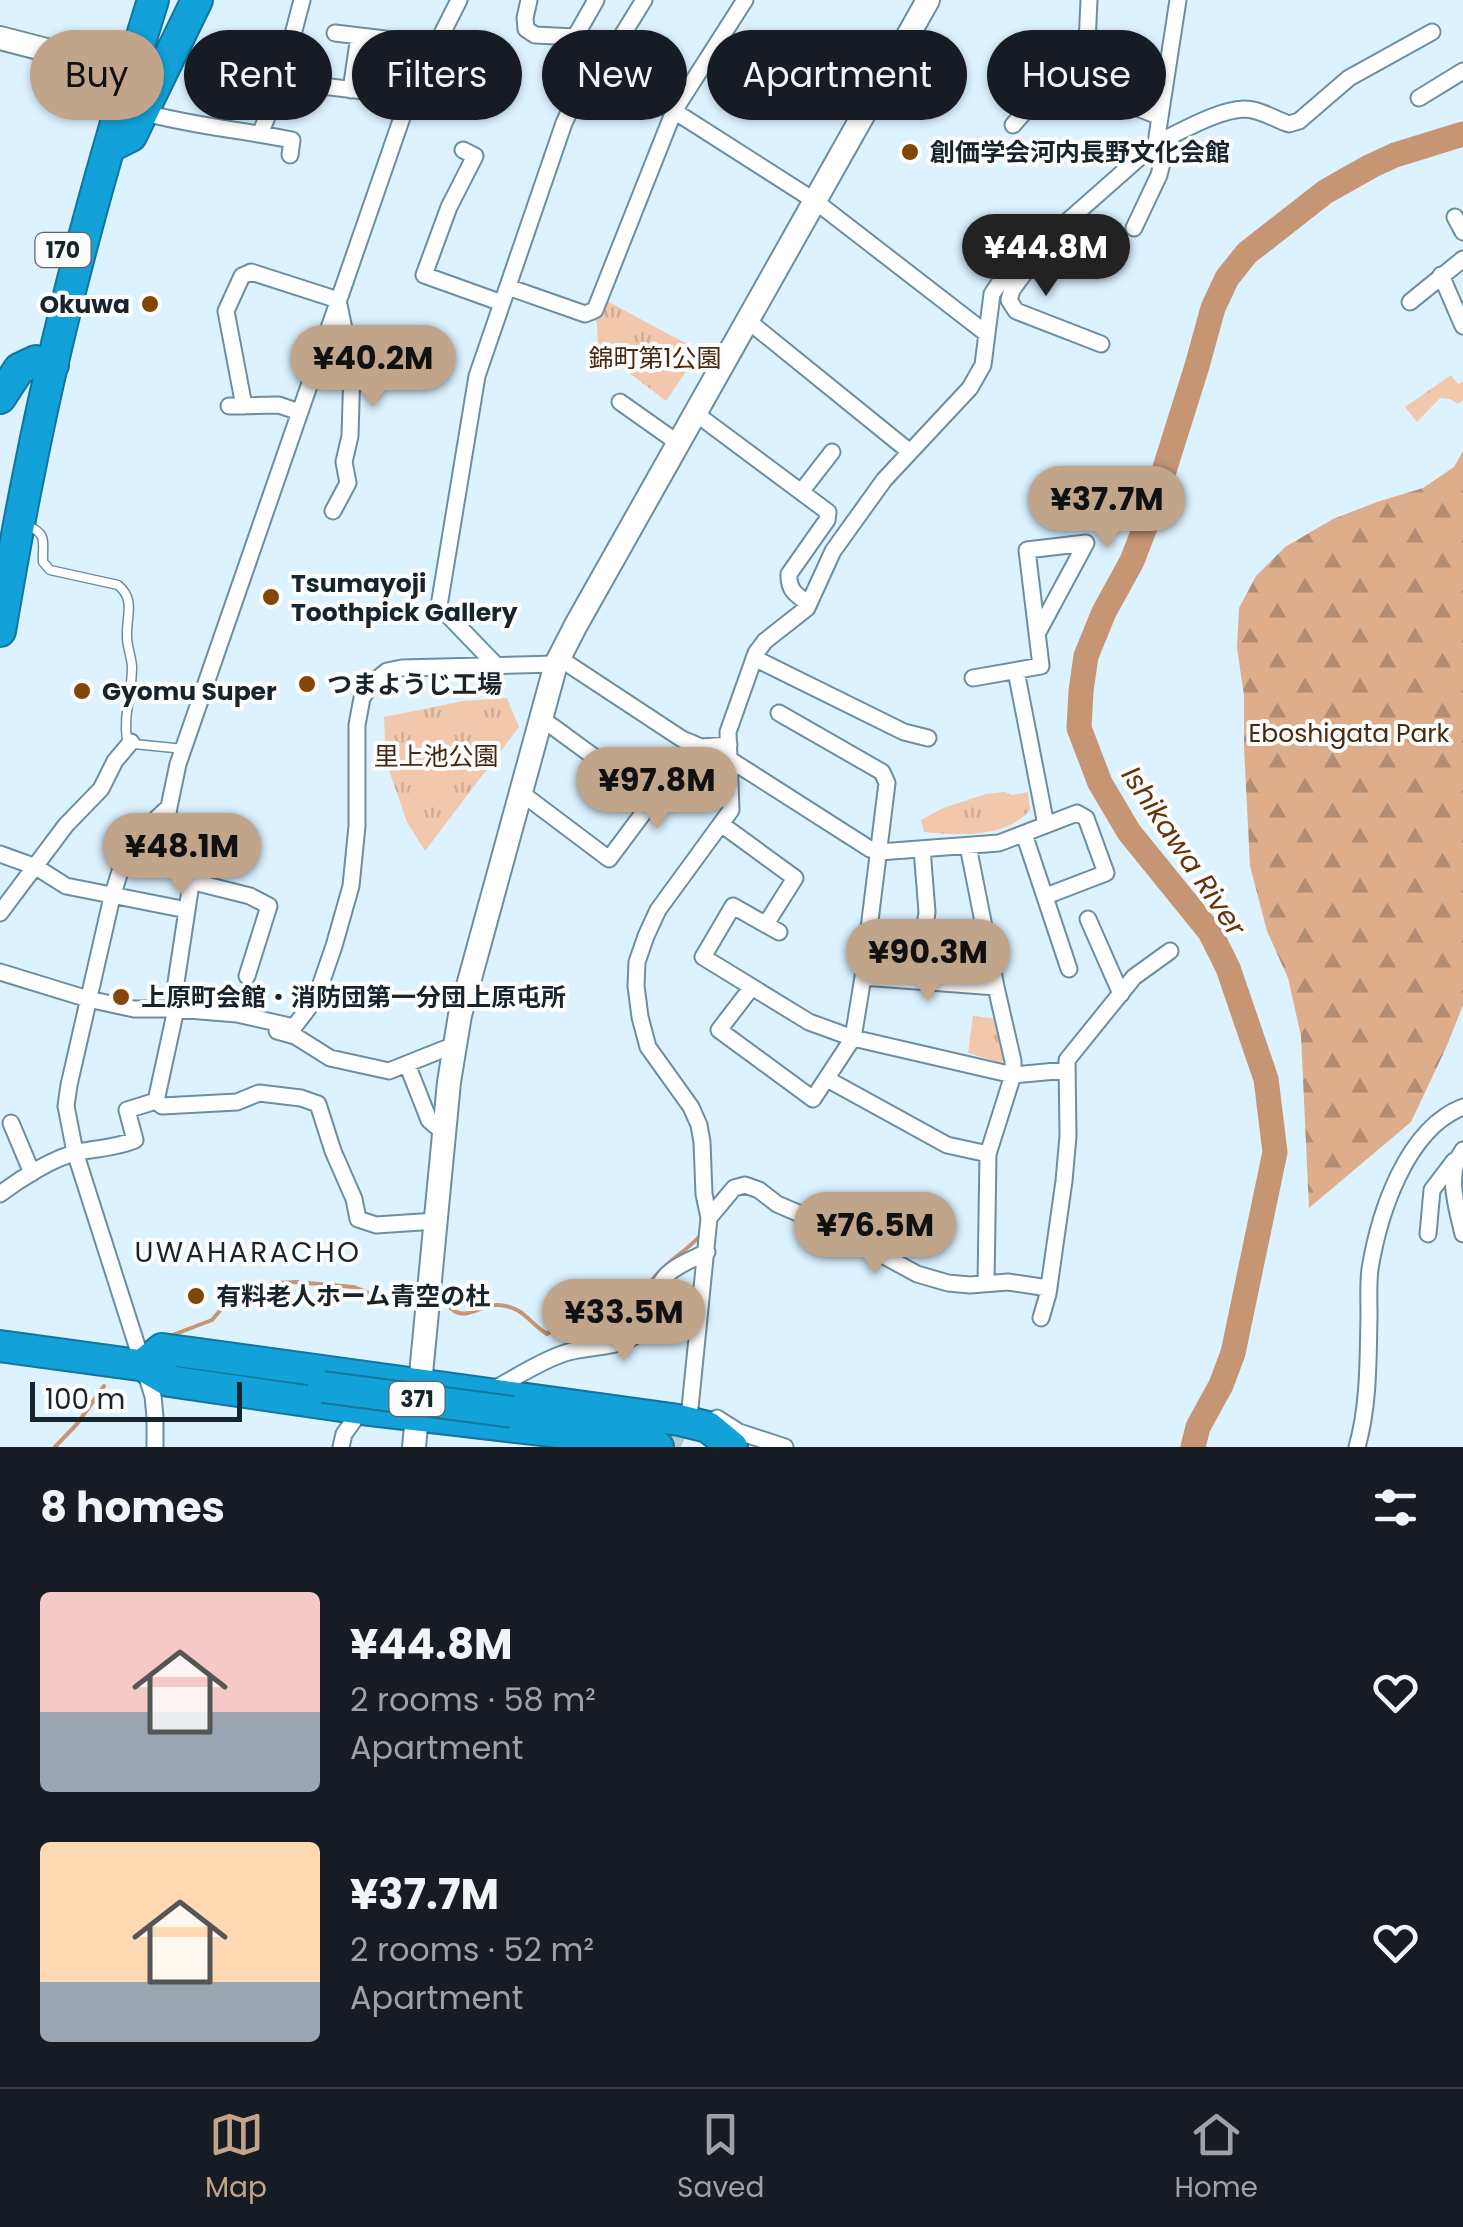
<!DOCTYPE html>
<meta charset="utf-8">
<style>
body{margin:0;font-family:Poppins,"Noto Sans JP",sans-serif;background:#20242c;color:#f1f3f6;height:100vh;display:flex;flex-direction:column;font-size:38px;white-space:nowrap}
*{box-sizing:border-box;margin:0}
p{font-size:32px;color:#9ea1a6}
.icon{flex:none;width:55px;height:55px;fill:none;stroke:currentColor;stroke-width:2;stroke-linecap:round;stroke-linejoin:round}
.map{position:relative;height:1447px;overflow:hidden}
.side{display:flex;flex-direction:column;background:#171b24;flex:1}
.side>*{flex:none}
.top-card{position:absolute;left:30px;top:30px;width:1405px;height:90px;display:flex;gap:20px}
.scale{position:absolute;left:30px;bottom:25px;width:212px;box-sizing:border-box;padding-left:10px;border:5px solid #17242c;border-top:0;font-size:28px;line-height:35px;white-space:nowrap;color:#17242c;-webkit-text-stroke:8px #fcfcfc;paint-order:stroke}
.price{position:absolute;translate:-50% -85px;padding:0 22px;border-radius:35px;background:#c0a58b;color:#111;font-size:32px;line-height:65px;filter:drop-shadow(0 2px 5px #0008)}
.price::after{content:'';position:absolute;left:50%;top:60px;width:30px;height:22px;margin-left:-15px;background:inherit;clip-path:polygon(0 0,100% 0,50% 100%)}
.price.active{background:#222;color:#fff}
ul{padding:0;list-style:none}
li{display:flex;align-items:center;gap:30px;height:250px;padding:0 40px}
li span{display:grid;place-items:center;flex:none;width:280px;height:200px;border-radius:10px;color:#555}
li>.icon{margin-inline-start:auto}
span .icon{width:120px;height:120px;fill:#fffc;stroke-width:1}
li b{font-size:42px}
h2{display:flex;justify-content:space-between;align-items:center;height:120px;padding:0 40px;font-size:42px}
.tag{padding:0 35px;border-radius:45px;background:#171b24;box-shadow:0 2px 8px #0004;font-size:35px;line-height:90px}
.tag.active{background:#c0a58b;color:#111}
.menu{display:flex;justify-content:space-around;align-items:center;height:140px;border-top:2px solid #363941;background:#171b24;font-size:28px;color:#9ea1a6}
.menu a{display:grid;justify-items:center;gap:5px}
.menu .active{color:#c0a58b}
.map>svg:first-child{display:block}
</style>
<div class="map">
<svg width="1463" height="1447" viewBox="0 0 1463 1447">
<defs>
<pattern id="grass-tufts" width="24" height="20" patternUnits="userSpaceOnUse" patternTransform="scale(2.5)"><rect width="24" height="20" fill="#f2c8ac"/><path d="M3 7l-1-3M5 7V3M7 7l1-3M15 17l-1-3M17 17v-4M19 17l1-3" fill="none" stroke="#cfac94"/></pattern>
<pattern id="forest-firs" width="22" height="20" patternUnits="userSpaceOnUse" patternTransform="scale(2.5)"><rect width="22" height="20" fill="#deae8c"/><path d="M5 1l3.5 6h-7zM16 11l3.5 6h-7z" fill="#b38d73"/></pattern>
</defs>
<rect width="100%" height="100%" fill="#dcf2ff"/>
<!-- grass -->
<path fill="url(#grass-tufts)" d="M605,300l95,51 -34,50 -68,-52 -1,-25 -3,-6z
M1451,375l7,9 5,-2v18l-5,4 -8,-5 -10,-1 -23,24 -12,-15z
M507,698l12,29 -94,124 -18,-29 -21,-60 -2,-45 79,-16z
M1005,792l7,3 16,-3 2,18c-25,29 -72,25 -106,22l-3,-12 22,-12 43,-14z
M973,1016l23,3 8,40 -3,4 -33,-10z"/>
<!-- forest -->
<path fill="url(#forest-firs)" d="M1463,451v554l-17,43 -35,74 -102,86 -8,-172 -13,-58 -21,-47 -17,-65 -6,-119v-51l-7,-48 2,-40 17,-32 29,-29 48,-28 44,-17 46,-14 31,-21z"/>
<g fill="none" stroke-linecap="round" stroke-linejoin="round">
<!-- stream -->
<path stroke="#c59574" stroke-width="4" d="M437,1289c5,6 10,15 15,20 13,13 32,-6 47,-4 25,2 30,18 48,29 31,-21 54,-12 89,-14l5,-4c3,-47 32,-51 61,-82
M170,1336l42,-16 11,-13 51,-24 22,-1 58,5 30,12 37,-11
M55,1447l22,-23 27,-38"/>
<!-- river -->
<path stroke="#c59574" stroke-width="25" d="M1193,1447l5,-20 23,-42 12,-32 42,-201 -9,-73 -38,-111 -18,-36 -81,-100 -29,-49 -21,-55 2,-37 5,-35 18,-44 28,-51 20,-52 45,-143 16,-58 14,-30 20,-25 78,-61 46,-26 24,-11 68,-21"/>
<!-- street-tunnel -->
<path stroke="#b5c9d5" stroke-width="15" stroke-dasharray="15 8" stroke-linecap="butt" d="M673,1447l12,-29"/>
<!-- lane casing -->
<g stroke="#6c8ea1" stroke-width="11">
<path id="lane" d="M26,525c23,9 16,17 17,37l7,8 68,15c18,15 8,31 9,52 0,10 5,21 5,31 0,25 -9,47 -5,72l7,4 50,5"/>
</g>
<!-- street casing -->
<g stroke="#6c8ea1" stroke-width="19">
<path id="street" d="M529,0l-4,18 1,11 9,6 40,2 31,23
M335,33l100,12
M575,37l21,-37
M610,55l64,56 141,90 172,133
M1027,65l131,51
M322,86l50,6 35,11
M1085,87l4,-87
M351,90l8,-54
M1419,98l44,-27
M142,112c50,14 100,18 150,28l-2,15
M1013,125l43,-49
M260,134l19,-46 23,-88
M463,150l12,6 -26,51 -25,68 78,28
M1455,217l8,15
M1134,228l25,-53 3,-12 -6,-20c25,-11 61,-33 88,-34 16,0 30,10 45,15l10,-3 50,-43 83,-46
M1042,249l-30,41 -3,10 7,11 85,33
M1441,275l22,51
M508,287l77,27 10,-4 79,-199 71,-111
M1410,302l53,-43
M747,320l163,132
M620,402l58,41
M229,406l50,-1 20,7
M244,406l-18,-95 16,-35 9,-4 87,28 14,68 -2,68 -6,26 4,21 -15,28
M695,413l133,99 -1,8 -38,54c-1,17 8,21 20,30
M801,492l31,-40
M559,658l123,81 19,8 28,-2
M754,658l150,74 24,6
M496,665l-57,-59 38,-230 87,-253 7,-15 39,-53 34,-55
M1016,671l30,154
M973,678l68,-12 -14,-116 59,-7 -49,91
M729,759l141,90 9,3 120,-9 78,-30 9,5 20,55 -60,23
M520,792l89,67 44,-59 -112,-82
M169,807l-8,50 6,10 22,6 13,11 48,12 19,10 -22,70
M721,824l74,54 -29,46
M1024,834l45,135
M968,846l28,141 17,74v14l-25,79 -2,130
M0,854l36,13 30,19 121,24
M0,913l66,-88 35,-36 14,-28 16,-19
M1088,919l33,75
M779,932l-46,-26 -30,51 106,65 44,16 160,37 54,-5
M0,972l88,27 46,10h42l61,5 57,13 22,-29 18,-52 17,-60 6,-60v-101l5,-27 10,-15 15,-12 15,-3 154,-4
M863,977l133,10
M918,981l9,-69 -5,-63
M752,987l-33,43 94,69 40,-61 10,-61 24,-194 -5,-11 -103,-59
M172,1009l20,-132
M277,1031l18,5 35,22 59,13 55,-22 11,-2
M407,1064l22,56 15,13
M827,1079l120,66 41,9
M156,1101l20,-92
M11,1123l21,50
M1463,1150c-18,23 -6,58 0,84
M0,1194c20,-15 54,-37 79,-42 20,-4 37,-4 56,-12l-8,-30 29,-9 6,5 75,-4 22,-9 42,5 17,6 15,47 21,48 4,20 18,6 60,-4
M709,1218l25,-30 11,-3 14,5 18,14 56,24 84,46 31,9 22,2 38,-3 40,6
M1428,1234l4,-44 22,-29
M1041,1318l7,-24 16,-113 4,-45 -1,-76 67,-83 36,-26
M494,1389c23,-12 46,-28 71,-36 22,-7 47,-4 68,-16 24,-14 16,-43 33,-61 10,-11 27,-17 41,-24
M686,1415l4,-7 19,-190 -5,-24 -2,-52 -3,-17 -8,-18 -43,-60 -8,-30 -4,-31 1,-24 9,-26 12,-26 73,-100 -3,-78 28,-79 9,-12 42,-33 26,-57 51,-71 86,-92 13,-23 9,-71 10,-15 154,-136 22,-143
M717,1418l22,14 46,15
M155,1447v-30l-2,-21 -78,-244 -9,-46 3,-21 43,-188 14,-45 15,-19 28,-26 9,-43 229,-661 52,-103
M341,1447l3,-13 18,-25
M1357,1447c12,-42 11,-88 12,-131 0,-15 -1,-32 1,-47 9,-55 36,-140 93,-162"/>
</g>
<!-- secondary casing -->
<g stroke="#6c8ea1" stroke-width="26">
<path id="secondary" d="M0,38l131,34
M414,1447l35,-365 11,-67 96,-351 20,-39 352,-625"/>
</g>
<!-- highway casing -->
<g stroke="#14759c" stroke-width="34">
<path id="highway" d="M113,145l18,-9 66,-136
M0,398l19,-29 17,-8 17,4
M0,631c9,-52 18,-105 29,-158 31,-159 76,-318 124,-473
M0,1346l161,22
M142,1365l20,-16 517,71 29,7 24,20
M142,1365l27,16 193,28 240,28 56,10"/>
</g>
<!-- lane -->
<use href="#lane" stroke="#fff" stroke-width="8"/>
<!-- street -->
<use href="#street" stroke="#fff" stroke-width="15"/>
<!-- secondary -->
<use href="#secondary" stroke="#fff" stroke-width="22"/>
<!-- highway -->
<use href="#highway" stroke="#12a1d8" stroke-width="30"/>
<!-- highway-bridge casing -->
<g stroke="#14759c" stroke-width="34" stroke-linecap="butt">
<path id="highway-bridge" d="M323,1387l189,25"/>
</g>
<!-- highway-bridge -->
<use href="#highway-bridge" stroke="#12a1d8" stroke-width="30"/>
</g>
<!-- markers -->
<g fill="#844508" stroke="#fcfcfc" stroke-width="4">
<circle cx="910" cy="152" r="10"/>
<circle cx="150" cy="304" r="10"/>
<circle cx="271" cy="597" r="10"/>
<circle cx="307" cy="684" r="10"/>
<circle cx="82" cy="691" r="10"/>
<circle cx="121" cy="997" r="10"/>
<circle cx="196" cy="1296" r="10"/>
</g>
<g text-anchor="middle" stroke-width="8" stroke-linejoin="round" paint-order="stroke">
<!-- shield labels -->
<g fill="#fcfcfc" stroke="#5c656a" stroke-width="2.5">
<rect x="35.5" y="233" width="55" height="34" rx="8"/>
<rect x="389.5" y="1382" width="55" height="34" rx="8"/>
</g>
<g font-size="22" font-weight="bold" fill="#17242c">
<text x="63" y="258">170</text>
<text x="417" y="1407">371</text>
</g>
<!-- poi labels -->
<g font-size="25" font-weight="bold" fill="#17242c" stroke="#fcfcfc" text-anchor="start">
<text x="930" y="161">創価学会河内長野文化会館</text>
<text x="130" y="313" text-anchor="end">Okuwa</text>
<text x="291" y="592">Tsumayoji<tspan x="291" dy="29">Toothpick Gallery</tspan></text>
<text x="327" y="693">つまようじ工場</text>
<text x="102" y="700">Gyomu Super</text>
<text x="141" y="1006">上原町会館・消防団第一分団上原屯所</text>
<text x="216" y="1305">有料老人ホーム青空の杜</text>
</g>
<!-- park labels -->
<g font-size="25" fill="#49290e" stroke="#fcfcfc">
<text x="655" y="367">錦町第1公園</text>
<text x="1349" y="742">Eboshigata Park</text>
<text x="436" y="765">里上池公園</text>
</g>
<!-- water labels -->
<g font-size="28" font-style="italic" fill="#62340c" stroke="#fcfcfc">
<text transform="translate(1184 851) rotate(56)" y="10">Ishikawa River</text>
</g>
<!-- neighbourhood labels -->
<g font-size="28" letter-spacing="2.5" fill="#17242c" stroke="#fcfcfc">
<text x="248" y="1262">UWAHARACHO</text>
</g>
</g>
</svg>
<div class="scale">100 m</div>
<b class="price active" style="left:1046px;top:299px">¥44.8M</b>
<b class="price" style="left:373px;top:410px">¥40.2M</b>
<b class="price" style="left:1107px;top:551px">¥37.7M</b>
<b class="price" style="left:657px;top:832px">¥97.8M</b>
<b class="price" style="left:182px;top:898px">¥48.1M</b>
<b class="price" style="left:928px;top:1004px">¥90.3M</b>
<b class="price" style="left:875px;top:1277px">¥76.5M</b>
<b class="price" style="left:624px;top:1364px">¥33.5M</b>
<div class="top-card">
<a class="tag active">Buy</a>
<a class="tag">Rent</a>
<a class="tag">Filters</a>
<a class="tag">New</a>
<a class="tag">Apartment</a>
<a class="tag">House</a>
</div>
</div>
<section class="side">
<h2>8 homes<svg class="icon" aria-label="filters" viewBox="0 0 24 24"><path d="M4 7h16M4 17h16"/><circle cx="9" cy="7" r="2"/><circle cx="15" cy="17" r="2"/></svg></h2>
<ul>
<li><span style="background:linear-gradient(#f6c9c9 60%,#9aa5b1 0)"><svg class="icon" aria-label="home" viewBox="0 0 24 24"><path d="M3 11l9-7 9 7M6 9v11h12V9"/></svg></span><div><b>¥44.8M</b><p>2 rooms · 58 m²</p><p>Apartment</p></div><svg class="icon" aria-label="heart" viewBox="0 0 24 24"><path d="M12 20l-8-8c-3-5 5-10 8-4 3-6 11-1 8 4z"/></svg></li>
<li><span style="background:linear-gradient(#ffd9b3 70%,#9aa5b1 0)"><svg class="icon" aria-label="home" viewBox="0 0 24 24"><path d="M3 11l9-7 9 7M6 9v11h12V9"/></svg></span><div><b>¥37.7M</b><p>2 rooms · 52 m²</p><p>Apartment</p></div><svg class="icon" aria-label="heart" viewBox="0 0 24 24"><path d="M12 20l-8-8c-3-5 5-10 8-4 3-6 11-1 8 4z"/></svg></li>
</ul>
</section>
<nav class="menu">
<a class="active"><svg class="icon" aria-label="map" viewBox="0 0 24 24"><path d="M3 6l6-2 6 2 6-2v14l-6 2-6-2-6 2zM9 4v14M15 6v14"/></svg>Map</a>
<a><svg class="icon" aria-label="saved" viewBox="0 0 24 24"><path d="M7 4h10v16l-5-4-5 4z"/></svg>Saved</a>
<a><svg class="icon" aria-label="home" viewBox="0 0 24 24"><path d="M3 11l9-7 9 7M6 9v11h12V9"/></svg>Home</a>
</nav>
